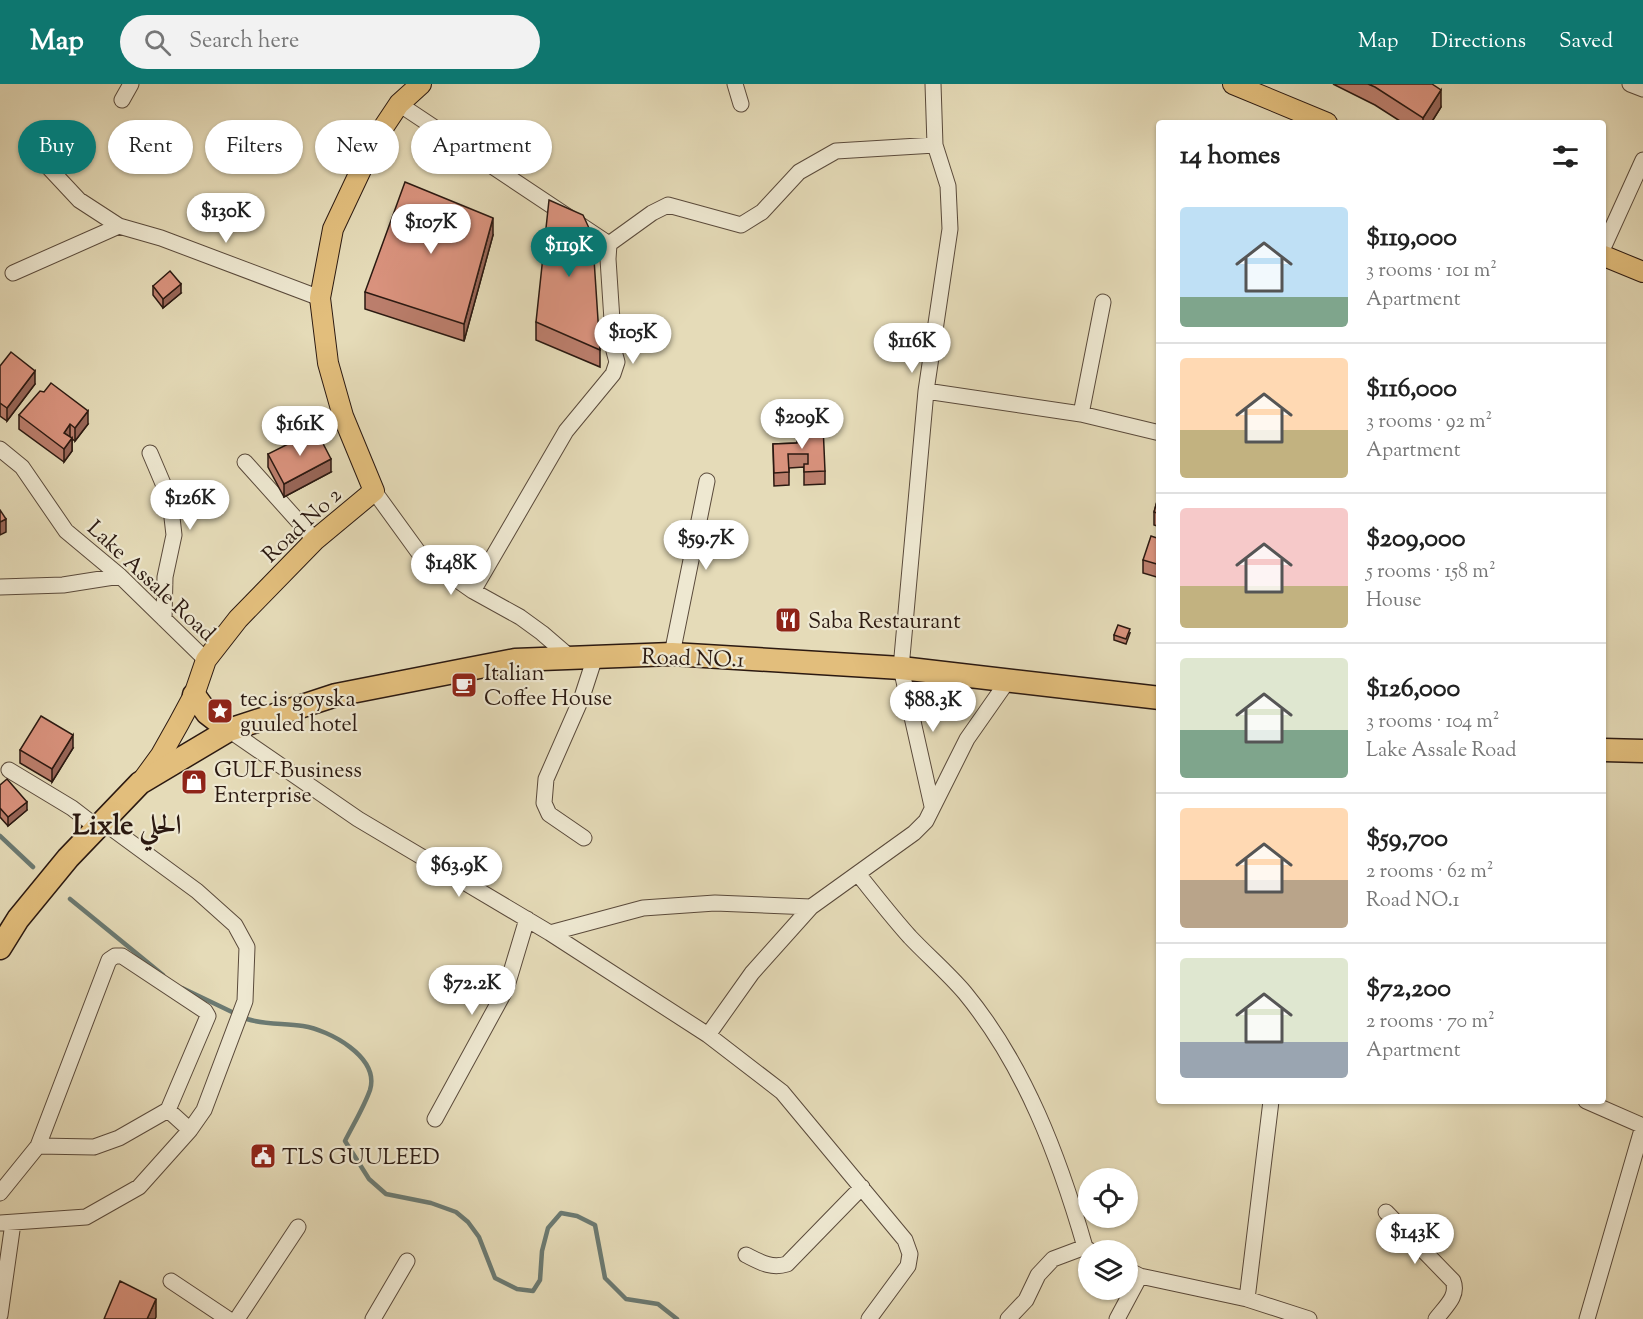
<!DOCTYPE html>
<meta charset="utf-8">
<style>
body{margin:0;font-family:"Sorts Mill Goudy",Amiri,serif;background:#f2f2f2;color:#222;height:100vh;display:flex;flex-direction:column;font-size:22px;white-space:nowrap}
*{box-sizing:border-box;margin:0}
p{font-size:20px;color:#767676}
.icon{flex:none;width:33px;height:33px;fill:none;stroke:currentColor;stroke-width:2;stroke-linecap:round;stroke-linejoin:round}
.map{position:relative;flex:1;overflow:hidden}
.sheet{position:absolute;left:1156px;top:36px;width:450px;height:984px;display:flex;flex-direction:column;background:#fff;border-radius:6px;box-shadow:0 2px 4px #0004}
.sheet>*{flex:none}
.top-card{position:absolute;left:18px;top:36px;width:570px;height:54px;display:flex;gap:12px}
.fabs{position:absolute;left:1078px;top:1084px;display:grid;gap:12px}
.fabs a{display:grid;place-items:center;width:60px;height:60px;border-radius:50%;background:#fff;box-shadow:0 2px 4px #0004;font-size:30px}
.price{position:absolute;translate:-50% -51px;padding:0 14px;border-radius:21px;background:#fff;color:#222;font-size:20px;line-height:39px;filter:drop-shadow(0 2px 3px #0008)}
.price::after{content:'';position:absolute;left:50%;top:36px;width:18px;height:14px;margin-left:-9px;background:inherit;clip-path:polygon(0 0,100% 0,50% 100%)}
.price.current{background:#0f766e;color:#fff}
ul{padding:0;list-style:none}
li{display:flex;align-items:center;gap:18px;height:150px;padding:0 24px}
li+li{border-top:2px solid #e0e0e0}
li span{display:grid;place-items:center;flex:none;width:168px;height:120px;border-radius:6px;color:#555}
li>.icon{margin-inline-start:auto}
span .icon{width:72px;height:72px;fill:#fffc;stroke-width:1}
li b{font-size:26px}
h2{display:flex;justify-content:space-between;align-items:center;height:72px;padding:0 24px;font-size:26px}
.chip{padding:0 21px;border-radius:27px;background:#fff;box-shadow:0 2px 4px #0004;font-size:21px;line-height:54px}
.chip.current{background:#0f766e;color:#fff}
header{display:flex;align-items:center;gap:36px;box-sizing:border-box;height:84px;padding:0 30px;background:#0f766e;color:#fff}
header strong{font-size:28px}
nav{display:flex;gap:33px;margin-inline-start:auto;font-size:21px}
.search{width:420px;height:54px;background:#f2f2f2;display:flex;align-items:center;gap:15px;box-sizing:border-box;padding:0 21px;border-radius:33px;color:#767676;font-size:22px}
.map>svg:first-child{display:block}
</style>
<header>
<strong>Map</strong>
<div class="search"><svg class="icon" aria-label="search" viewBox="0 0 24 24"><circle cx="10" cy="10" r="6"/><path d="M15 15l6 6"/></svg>Search here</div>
<nav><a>Map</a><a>Directions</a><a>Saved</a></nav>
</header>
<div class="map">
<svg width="1643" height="1235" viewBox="0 0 1643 1235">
<rect width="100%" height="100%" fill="#e5dbb8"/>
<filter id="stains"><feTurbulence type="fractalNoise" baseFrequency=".00333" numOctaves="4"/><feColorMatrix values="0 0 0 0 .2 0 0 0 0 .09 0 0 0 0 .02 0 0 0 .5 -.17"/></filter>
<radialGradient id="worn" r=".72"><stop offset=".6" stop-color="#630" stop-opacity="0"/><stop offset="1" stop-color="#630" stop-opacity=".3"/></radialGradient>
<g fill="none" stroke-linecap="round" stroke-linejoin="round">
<!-- stream -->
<path stroke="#6b7a72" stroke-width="4.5" d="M0,752l33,31
M70,815l93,76
M182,904l50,24
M247,935c18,6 37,4 56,7 26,4 77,31 67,64 -6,17 -17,35 -25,51l24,38 17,15 45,9 25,9 12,10 11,15 16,41 22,11 16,2 7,-11 2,-29 6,-23 13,-15 16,3 18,9 10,53 21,21 32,5 19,15"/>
<!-- minor casing -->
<g stroke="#5a4a3b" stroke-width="17">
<path id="minor" d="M735,0l6,20
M1630,0l13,5
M122,16l9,-16
M399,20l210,140
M36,70l43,46 40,26 42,12 159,60
M1604,162l39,-86
M13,189l106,-47
M926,307l155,23 79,19
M1081,330l22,-112
M0,365l22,18 44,64 54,45 86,84
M150,369l20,47 4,35 -9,42 -1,42
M245,378l70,78
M374,407l45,62 54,38 47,26 22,16 29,25
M0,503l63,-2 57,-9
M473,507l93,-160 47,-57 4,-12 -3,-11 -6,-92 1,-15 43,-31 16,-8 73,20 21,-13 37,-40 37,-21 99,-6
M672,570l35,-173
M229,646l129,89 192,114 158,102 74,57 123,148 5,14 -2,12 -39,53
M9,686l63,38 26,20
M932,722l-31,-138 25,-277 24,-162 -2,-43 -13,-41 -2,-61
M584,754l-35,-24 -5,-11 2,-24 36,-82 13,-40
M858,790c17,21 34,43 52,63 18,19 38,36 55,56 60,73 94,164 120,254l5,4
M550,849l93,-25 72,-5 96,4
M708,951l44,-62 59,-66 103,-74 12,-12 41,-82 42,-60
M1586,1017l57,25 -56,193
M168,1026l22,20
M435,1035l71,-130 21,-70
M0,1109l38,-47 71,-186 6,-4h7l83,55 3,5 -40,94 -49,28 -25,9 -56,-1
M1386,1128l67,69c6,15 -8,26 -17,38
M0,1139l86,-6 53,-30 51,-57 14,-20 41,-109 2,-54 -12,-22 -38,-34 -94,-69
M746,1171c14,7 25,14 41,9l75,-77
M1128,1186l12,6 107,23 62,20
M171,1197l57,38
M1247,1215l24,-198
M0,1231l13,-92
M237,1235l61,-92
M373,1235l34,-58
M1008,1235l18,-19 12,-25 15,-16 32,-12
M1117,1235l23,-43"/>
</g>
<!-- major casing -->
<g stroke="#2b1911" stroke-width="22">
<path id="major" d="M1233,0l94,39
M1604,172l39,16
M142,697l19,-26 18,-32 15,-28 12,-35 32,-41 77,-79 59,-49 -31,-75 -15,-53 -8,-65 13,-69 42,-89 24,-36 22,-20"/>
</g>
<!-- highway casing -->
<g stroke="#2b1911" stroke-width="25">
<path id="highway" d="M194,611l13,18 22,17
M1604,666l39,1
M0,864l18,-29 50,-61 72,-75 89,-53 107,-35 179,-35 157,-6 229,14 259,30"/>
</g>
<!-- minor -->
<use href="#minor" stroke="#eee8d1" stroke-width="15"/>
<!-- major -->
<use href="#major" stroke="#e2be7c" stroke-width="20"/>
<!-- highway -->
<use href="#highway" stroke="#e2be7c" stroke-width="22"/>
</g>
<!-- wall -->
<path fill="#bb7e6c" stroke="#2b1911" stroke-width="1.5" d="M1333,0h99l9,23 -10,16h-28l-28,-18z
M493,151l-29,106 -99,-32v-17z
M589,160l11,106v17l-64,-27v-18z
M153,202l28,7 -18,15 -10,-13z
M0,282l35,18 -28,37 -7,-5z
M19,331l69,9 -13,17 -3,-2v12l-8,11 -45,-33z
M797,359l28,28v13l-21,1v-18l-15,1v17l-15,1 -1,-42z
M268,370l63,18 -47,25 -16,-30z
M1160,407v36l-6,-2v-13z
M1160,455v39l-17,-5v-13z
M1130,549l-4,11 -12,-4v-5z
M73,664l-21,34 -32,-19v-13z
M0,701l27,25 -19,16 -8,-9z"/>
<!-- shaded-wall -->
<path fill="#986658" stroke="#2b1911" stroke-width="1.5" d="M1441,6v17l-10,16h-8v-5z
M493,134v17l-29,106v-17z
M181,200v9l-18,15v-9z
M35,287v13l-28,37v-13z
M88,327v13l-13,17v-13z
M70,340v13l-6,-4z
M72,354v13l-8,11v-13z
M331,375v13l-47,25v-13z
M6,435v13l-6,3v-13z
M73,651v13l-21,34v-13z
M27,718v8l-19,16v-9z
M156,1215v18l-1,2h-8z"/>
<!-- building -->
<path fill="#d9927d" stroke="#2b1911" stroke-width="1.5" d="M1368,0h64l9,6 -18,28 -48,-31z
M405,98l88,36 -29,106 -99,-32z
M549,116l34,15 6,13 -2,15 6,1 7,106 -64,-28z
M170,187l11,13 -18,15 -10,-13z
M11,268l24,19 -28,37 -7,-5v-37z
M51,299l37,28 -13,17 -5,-4 -6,9 8,5 -8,11 -45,-34 21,-24 4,1z
M823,341l2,46 -21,1v-8h4v-10h-20l1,18 -15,1 -1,-29 24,-1v-17z
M316,346l15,29 -47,25 -16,-30z
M1160,407v23l-6,-2z
M0,426l6,9 -6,3z
M1151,452l9,3v26l-17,-5z
M1118,541l12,4 -4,10 -12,-4z
M41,632l32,19 -21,34 -32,-19z
M7,695l20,23 -19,15 -8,-9v-23z
M120,1197l36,18 -9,20h-43z"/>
<!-- icons -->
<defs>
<g id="restaurant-square" transform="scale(1.35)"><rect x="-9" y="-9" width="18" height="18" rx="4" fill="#8f2418" stroke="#eee8d1"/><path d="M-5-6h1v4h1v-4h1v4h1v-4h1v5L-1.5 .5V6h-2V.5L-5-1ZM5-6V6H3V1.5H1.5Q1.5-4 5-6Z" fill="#fff"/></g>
<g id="cafe-square" transform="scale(1.35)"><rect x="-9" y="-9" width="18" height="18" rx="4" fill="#8f2418" stroke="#eee8d1"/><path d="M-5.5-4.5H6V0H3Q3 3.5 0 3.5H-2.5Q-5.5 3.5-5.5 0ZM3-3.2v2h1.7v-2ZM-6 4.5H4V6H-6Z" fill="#fff"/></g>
<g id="sight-square" transform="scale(1.35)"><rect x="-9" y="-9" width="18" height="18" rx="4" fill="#8f2418" stroke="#eee8d1"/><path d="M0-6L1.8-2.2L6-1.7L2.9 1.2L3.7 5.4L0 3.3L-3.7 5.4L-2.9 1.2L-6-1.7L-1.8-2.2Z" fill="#fff"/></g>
<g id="shop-square" transform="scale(1.35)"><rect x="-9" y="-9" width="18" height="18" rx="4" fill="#8f2418" stroke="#eee8d1"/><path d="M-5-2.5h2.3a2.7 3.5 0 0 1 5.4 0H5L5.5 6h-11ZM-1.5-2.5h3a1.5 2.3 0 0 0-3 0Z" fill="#fff"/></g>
<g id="civic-square" transform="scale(1.35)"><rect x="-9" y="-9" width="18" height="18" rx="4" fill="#8f2418" stroke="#eee8d1"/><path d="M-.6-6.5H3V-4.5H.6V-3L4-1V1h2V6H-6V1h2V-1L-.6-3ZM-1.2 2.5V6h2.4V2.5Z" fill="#fff"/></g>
</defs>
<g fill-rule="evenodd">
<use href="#restaurant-square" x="788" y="536"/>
<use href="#cafe-square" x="464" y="601"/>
<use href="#sight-square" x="220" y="627"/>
<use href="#shop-square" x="194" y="698"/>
<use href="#civic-square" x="263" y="1072"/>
</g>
<g text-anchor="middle" stroke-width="4.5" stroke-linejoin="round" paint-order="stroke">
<!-- street labels -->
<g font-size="22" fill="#2b1911" stroke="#eee8d1">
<text transform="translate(301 440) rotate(-43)" y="8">Road No 2</text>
<text transform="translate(152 496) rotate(43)" y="8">Lake Assale Road</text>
<text transform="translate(693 573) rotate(2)" y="8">Road NO.1</text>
</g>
<!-- poi labels -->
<g font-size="22" fill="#2b1911" stroke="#eee8d1" text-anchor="start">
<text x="808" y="544">Saba Restaurant</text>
<text x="484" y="596">Italian<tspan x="484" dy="25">Coffee House</tspan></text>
<text x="240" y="622">tec is goyska<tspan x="240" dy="25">guuled hotel</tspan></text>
<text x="214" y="693">GULF Business<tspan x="214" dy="25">Enterprise</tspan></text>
<text x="282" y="1080">TLS GUULEED</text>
</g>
<!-- district labels -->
<g font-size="28" font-weight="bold" fill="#2b1911" stroke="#eee8d1">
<text x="127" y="750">Lixle الحلي</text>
</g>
</g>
<rect width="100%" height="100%" filter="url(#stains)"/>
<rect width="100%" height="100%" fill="url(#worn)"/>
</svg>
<div class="fabs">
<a><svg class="icon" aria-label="locate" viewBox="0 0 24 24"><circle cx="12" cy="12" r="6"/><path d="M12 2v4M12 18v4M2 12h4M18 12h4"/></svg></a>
<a><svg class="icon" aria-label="layers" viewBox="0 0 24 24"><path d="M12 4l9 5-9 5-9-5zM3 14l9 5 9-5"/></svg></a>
</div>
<b class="price" style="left:226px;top:160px">$130K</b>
<b class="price" style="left:431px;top:171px">$107K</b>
<b class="price current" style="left:569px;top:194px">$119K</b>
<b class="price" style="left:633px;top:281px">$105K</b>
<b class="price" style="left:912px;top:290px">$116K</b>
<b class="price" style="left:802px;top:366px">$209K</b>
<b class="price" style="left:300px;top:373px">$161K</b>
<b class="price" style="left:190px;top:447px">$126K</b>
<b class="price" style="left:706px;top:487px">$59.7K</b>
<b class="price" style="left:451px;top:512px">$148K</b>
<b class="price" style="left:933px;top:649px">$88.3K</b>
<b class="price" style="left:459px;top:814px">$63.9K</b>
<b class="price" style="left:472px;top:932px">$72.2K</b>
<b class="price" style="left:1415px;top:1181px">$143K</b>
<div class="top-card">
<a class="chip current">Buy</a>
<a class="chip">Rent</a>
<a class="chip">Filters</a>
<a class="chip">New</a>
<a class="chip">Apartment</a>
</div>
<section class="sheet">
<h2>14 homes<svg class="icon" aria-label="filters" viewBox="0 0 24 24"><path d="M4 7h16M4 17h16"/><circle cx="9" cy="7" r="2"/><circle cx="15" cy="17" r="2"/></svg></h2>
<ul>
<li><span style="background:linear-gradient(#bfe0f5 75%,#7fa58c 0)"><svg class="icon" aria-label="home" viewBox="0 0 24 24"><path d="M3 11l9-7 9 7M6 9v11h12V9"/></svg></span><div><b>$119,000</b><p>3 rooms · 101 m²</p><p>Apartment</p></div></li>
<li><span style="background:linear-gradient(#ffd9b3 60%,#c2b280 0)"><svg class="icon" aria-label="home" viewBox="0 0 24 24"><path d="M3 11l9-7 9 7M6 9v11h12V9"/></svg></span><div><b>$116,000</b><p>3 rooms · 92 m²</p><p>Apartment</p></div></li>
<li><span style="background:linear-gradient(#f6c9c9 65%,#c2b280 0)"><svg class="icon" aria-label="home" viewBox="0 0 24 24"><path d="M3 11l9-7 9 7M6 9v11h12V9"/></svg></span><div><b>$209,000</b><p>5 rooms · 158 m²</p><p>House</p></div></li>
<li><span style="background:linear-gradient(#dfe7d0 60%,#7fa58c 0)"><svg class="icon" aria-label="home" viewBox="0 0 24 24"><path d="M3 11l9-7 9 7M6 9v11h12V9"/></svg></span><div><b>$126,000</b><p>3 rooms · 104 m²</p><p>Lake Assale Road</p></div></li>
<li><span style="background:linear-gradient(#ffd9b3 60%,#b9a48a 0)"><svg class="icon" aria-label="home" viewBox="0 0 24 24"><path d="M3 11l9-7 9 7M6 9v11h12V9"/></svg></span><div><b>$59,700</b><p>2 rooms · 62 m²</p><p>Road NO.1</p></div></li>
<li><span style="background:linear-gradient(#dfe7d0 70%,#9aa5b1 0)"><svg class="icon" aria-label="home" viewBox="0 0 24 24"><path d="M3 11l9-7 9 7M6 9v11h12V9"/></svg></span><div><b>$72,200</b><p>2 rooms · 70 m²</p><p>Apartment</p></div></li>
</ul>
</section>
</div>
